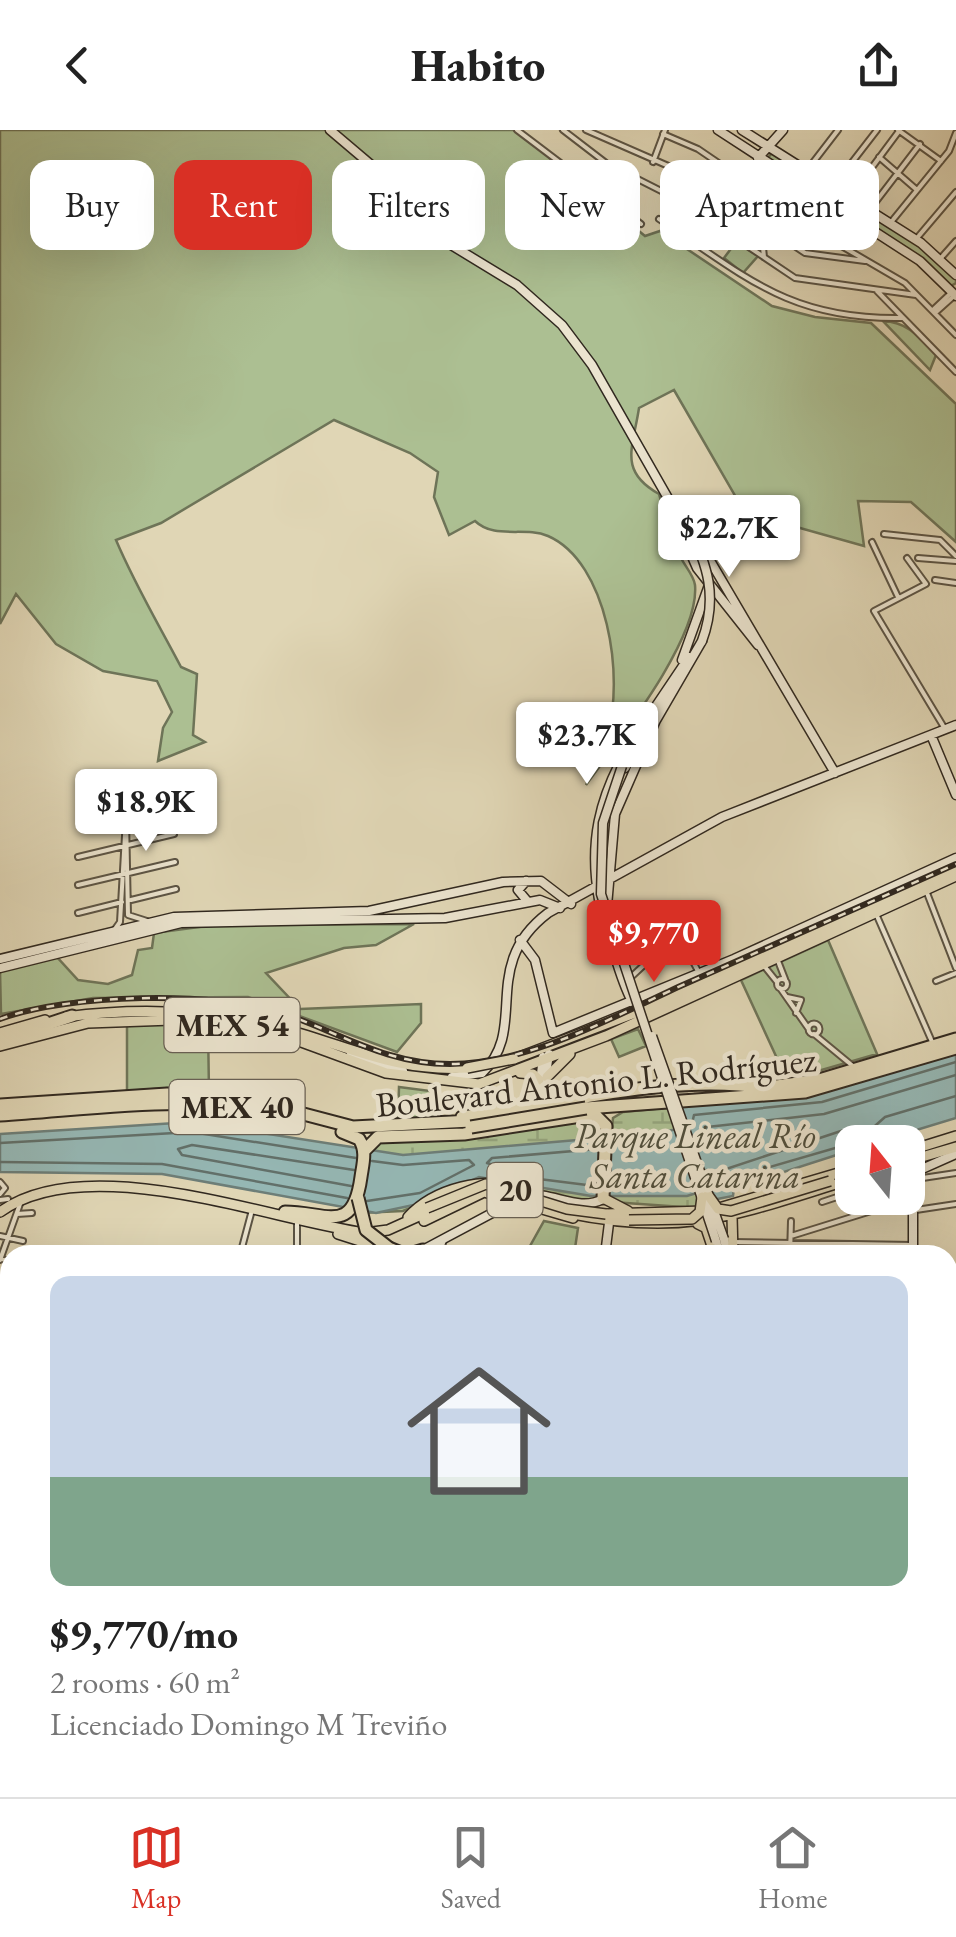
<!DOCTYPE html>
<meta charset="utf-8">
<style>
body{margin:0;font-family:"EB Garamond",serif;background:#f6f6f6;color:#222;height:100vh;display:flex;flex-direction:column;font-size:38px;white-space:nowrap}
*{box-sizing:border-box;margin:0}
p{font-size:32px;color:#767676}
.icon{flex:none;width:55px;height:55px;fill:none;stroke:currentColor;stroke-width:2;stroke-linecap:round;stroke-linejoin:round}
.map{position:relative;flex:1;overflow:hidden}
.drawer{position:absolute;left:0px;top:1115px;width:958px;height:552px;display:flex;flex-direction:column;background:#fff;border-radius:30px 30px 0 0;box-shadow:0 10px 40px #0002}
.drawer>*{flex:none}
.guide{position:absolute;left:30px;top:30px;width:898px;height:90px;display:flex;gap:20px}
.needle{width:65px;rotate:343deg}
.controls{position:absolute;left:835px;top:995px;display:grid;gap:20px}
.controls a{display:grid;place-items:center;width:90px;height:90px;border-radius:20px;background:#fff;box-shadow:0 10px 40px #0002;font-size:50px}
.price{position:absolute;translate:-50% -85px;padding:0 22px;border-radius:10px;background:#fff;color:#222;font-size:32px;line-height:65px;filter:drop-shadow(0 2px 5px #0008)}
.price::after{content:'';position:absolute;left:50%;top:60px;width:30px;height:22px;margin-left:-15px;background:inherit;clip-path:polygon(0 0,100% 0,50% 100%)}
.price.selected{background:#d93025;color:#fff}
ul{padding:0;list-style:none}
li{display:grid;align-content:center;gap:20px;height:530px;padding:0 50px}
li+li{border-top:2px solid #e0e0e0}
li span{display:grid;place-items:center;height:310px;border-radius:20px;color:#555}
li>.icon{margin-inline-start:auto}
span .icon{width:180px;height:180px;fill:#fffc;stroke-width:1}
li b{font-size:42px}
.tag{padding:0 35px;border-radius:20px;background:#fff;box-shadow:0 10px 40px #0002;font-size:35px;line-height:90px}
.tag.selected{background:#d93025;color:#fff}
header{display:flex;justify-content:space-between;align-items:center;height:130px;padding:0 50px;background:#fff;font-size:45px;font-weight:800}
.menu{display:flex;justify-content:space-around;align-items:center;height:140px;border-top:2px solid #e0e0e0;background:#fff;font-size:28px;color:#767676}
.menu a{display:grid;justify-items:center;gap:5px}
.menu .selected{color:#d93025}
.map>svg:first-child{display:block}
</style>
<header><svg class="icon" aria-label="back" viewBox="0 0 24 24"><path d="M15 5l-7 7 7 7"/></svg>Habito<svg class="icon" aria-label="share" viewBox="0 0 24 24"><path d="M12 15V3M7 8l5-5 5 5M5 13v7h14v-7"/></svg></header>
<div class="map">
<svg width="956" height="1667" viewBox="0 0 956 1667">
<defs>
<pattern id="wetland-marsh" width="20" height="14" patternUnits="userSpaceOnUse" patternTransform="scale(2.5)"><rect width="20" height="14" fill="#acbf92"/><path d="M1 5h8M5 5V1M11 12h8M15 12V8" fill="none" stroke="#94a47d"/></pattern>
</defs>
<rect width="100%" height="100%" fill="#e0d6b5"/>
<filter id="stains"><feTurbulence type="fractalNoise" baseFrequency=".002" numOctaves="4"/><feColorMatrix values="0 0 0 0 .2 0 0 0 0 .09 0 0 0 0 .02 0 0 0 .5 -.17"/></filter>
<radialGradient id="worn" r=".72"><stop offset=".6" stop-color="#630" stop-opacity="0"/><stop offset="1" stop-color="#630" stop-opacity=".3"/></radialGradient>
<!-- green -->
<path fill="#acbf92" stroke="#6e7458" stroke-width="2.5" d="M0,0h516l129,106 15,-5 112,75 43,11 56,6 85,81v138l-45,-40 -53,-1 6,45 -71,-20 -41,-1 -78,-135 -35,18c-6,40 -21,63 20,86 7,23 9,44 22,64 4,8 13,18 14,27 5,54 -78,157 -109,200 7,-16 16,-33 21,-50 18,-56 1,-173 -59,-199 -24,-10 -53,4 -73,-15l-26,14 -15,-38 4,-25 -28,-19 -76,-33 -173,103 -45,17c19,45 43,85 65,127l16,7 -4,61 12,7 -47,19 5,-33 9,-16 -15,-31 -54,-10 -47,-27 -40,-50 -16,30z
M772,23l57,37 -3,7 -60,-37z
M840,68l85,50 31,29v6l-7,4 -25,-26 -90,-58z
M679,73l40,26 -11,17 -36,-22z
M736,112l22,14 -15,17 -19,-15z
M883,191c25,1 36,16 53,34l-6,15z
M414,794l-38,21 -32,3 -78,25 34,36 121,-5v19l-24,29 -149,-55 -155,1 -92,16 -1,-43 55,-16 23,25 30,4 24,-9 6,-25 14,-2 2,-15 60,-8z
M828,810l49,114 -90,26 -46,-100z
M181,893l27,3 1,66 -41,-4 -41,3v-65z
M638,899l8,17 -27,11 -8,-18z
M399,957l39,5 -4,26 -36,3z
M544,1091l34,7 -4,27h-49z
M10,1198v125h-10v-101z"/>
<!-- wetland -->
<path fill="url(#wetland-marsh)" stroke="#6e7458" stroke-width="2.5" d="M675,977l32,94 -10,7 -85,-6 -5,-9 6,-75 10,-6z
M585,986l16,5 -3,77 -13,4 -102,-24 -80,33 -42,2 8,-70z"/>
<!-- water -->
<path fill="#95b7b4" stroke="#6d7e78" stroke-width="2.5" d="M956,921v67l-79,24h-25v8l-118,38 -1,8 -26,5 -4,-10 -16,5h-96l-112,-19 -56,26 -47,10 -214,-39 -162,-2v-38l192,-12 211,33 255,-22 24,-5 -7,-21z"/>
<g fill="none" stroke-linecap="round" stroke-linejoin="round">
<!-- shore -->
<path stroke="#62706a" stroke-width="2.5" d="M691,998l3,-13 128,-13 134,-40
M0,1013l192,-11 164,26
M697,1013l10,-16 117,-13 132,-39
M0,1032l162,2 185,34
M706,1040l11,2 127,-42 23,3 18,-16 71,-21
M351,1056l-169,-31 -4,-6 14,-4 162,25
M595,1056l-56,-7 -52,-16 5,-5 105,-9
M712,1056l9,2 11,-10 124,-36
M367,1071l53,-8 54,-28 -5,-5 -66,5 -31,-4"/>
<!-- highway-tunnel -->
<path stroke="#bdb397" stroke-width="11" stroke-dasharray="11 5.5" stroke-linecap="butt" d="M628,968l88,-8"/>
<!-- street casing -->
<g stroke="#5c5444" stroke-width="8">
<path id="street" d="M517,0l124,94
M563,0l43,33 73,37 116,78 121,17
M586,0l103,45 116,78 60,8
M898,0l43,31
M663,4l35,15 135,92 72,42 51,52
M879,27l38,33
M758,28l-3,13 9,86
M653,32l12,-32
M808,39l30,-39
M850,67l49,-66
M871,78l49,-64
M659,89c87,58 131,101 243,99
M892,91l57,-70 7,-18
M814,98l22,-45 41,-53
M917,108l39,-46
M940,129l16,-18
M877,161l79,81
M934,179l18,-17
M935,183l19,-17
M884,404l56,6 16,16
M872,412l26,55
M907,428l19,26 -52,27 71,118
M918,428l38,3
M935,450l21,3
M126,688l2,97 19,6
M78,727l96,-23
M78,755l97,-23
M927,763l29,75
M131,770l45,-11
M78,783l44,-11
M877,786l56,128
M115,799l5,-7 6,-104
M778,831l7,18
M765,837l12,15
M777 854a5 5 0 1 1 10 0a5 5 0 1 1-10 0Z
M629,849l49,-46 21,40
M936,851l20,-8
M780,858l28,40
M787,867l14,3 -5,13
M808.5 899a5.5 5.5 0 1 1 11 0a5.5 5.5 0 1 1-11 0Z
M814,904l40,33
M916,1049l40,-6
M0,1052l5,6 -5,6
M0,1070l8,-1
M822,1072l30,-10
M916,1080l40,-6
M17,1084l15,-1
M297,1090v35
M0,1106l23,5
M791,1106l122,-38
M732,1112l181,3
M241,1121l29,4
M240,1125l12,-45
M439,1125l5,-15
M790,1125l1,-34
M0,1128l10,4
M0,1130l20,-56
M948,1144h8
M0,1152l6,2
M948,1172h8
M948,1198h8
M948,1229h8
M948,1302h8
M948,1342l8,1
M0,1359l10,1
M948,1424l8,1
M0,1442l10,2
M948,1466h8
M10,1507v4
M948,1603l8,1
M0,1624l10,-32
M109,1658l1,9
M555,1658v9
M79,1667l3,-9
M143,1667l3,-9
M268,1667l1,-9
M285,1667l1,-9
M351,1667l1,-9
M782,1667l1,-9
M869,1667l87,-1"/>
</g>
<!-- secondary casing -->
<g stroke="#30281f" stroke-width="11">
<path id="secondary" d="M330,0l46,39 44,57 97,59 45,40 30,40 93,163
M718,0l202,131 36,35
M742,0l179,113 35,32
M758,28l25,-28
M675,371l160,272
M676,390l21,48 61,77
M682,530l27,-75
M652,582l37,-55
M655,592l47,-81
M931,605l25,60
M625,638l11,-18
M526,751l-8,9 10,12
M607,776l8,-92 41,-94
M520,810l15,20 18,73 181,-74 222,-101
M0,829l174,-42 195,-6 134,-29 38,-1 30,23
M0,838l181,-45 264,-5 95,-18 20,8
M633,873c-10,-17 -15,-39 -22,-58 -32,-93 -15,-158 42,-235
M351,924l52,17
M452,947l30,-4c48,-45 -4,-107 66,-160l174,-96 234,-92
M543,964l6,-40
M537,977l6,-50
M724,1109l4,16
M716,1111l4,14
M419,1122l105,-56c28,-6 53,17 79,3
M605,1125l4,-32
M913,1125v-82l43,-19
M948,1260l8,1
M948,1383l8,1
M948,1513h8
M948,1539h8
M177,1667l2,-9
M688,1667l1,-9
M905,1667v-9"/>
</g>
<!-- primary casing -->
<g stroke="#30281f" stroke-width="12">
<path id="primary" d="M66,887c75,-10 148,-7 222,13 65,18 108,42 179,38
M0,903l45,-13
M0,916l88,-23 112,-4 96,21 90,33 93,11 127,-48 350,-160
M514,929l126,-48 316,-142
M520,943l13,1 6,6
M547,947l23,-23
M908,1021l48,-15
M908,1031l48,-14
M603,1068l25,13
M719,1078l133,-39
M0,1082c86,-63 267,7 365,21l23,-3 40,-18
M568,1083c121,25 172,0 284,-34
M606,1084l98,-3
M732,1086l1,39
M408,1087c27,-29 77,-41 113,-29l-2,10
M424,1091l60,-29 89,26
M698,1094l8,4 9,27
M338,1104l47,15"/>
</g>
<!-- highway casing -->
<g stroke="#30281f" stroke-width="15">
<path id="highway" d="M0,910l72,-24
M762,958l57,-8 137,-41
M0,975l167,-11 83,6 103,27 118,-6
M586,978l219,-16 151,-44
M0,985c87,-5 201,-24 284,1
M462,987c98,-12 205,-44 304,-29
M364,1021l14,-14 86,-3 130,-20 12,12 -3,72
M285,1082c42,0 68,24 76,-35 2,-14 6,-26 -2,-38l-17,-7
M389,1118l17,7
M407,1125l16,-5"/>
</g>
<!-- street -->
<use href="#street" stroke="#ebe4cf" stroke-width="4"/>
<!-- secondary -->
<use href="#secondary" stroke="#ebe4cf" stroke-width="8"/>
<!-- primary -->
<use href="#primary" stroke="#e0d6b5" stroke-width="9"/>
<!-- highway -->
<use href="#highway" stroke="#e0d6b5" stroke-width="11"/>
<!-- rail casing -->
<g stroke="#30281f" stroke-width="6">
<path id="rail" d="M0,889c67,-25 217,-29 285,-5 57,20 101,50 165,50 83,-1 162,-47 235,-80 91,-40 181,-80 271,-120"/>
</g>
<!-- rail -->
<use href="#rail" stroke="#ebe4cf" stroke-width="2.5" stroke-dasharray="8" stroke-linecap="butt"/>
<!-- secondary-bridge casing -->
<g stroke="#30281f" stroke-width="11" stroke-linecap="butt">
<path id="secondary-bridge" d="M688,396c20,39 30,72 14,115
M622,636l-19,57 -2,71 115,347
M652,906l72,203"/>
</g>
<!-- primary-bridge casing -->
<g stroke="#30281f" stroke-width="12" stroke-linecap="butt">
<path id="primary-bridge" d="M467,938l47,-9
M708,1065l10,14 13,2 99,-30
M427,1078l59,-24 81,25 39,5
M629,1090l63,-1 8,-7 2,-15"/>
</g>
<!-- highway-bridge casing -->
<g stroke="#30281f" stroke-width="15" stroke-linecap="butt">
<path id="highway-bridge" d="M471,997l115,-19
M358,1068l8,32 23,18"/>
</g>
<!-- secondary-bridge -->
<use href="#secondary-bridge" stroke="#ebe4cf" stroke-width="8"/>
<!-- primary-bridge -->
<use href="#primary-bridge" stroke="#e0d6b5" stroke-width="9"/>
<!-- highway-bridge -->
<use href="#highway-bridge" stroke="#e0d6b5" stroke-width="11"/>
</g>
<g text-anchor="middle" stroke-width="9" stroke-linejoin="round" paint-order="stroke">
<!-- shield labels -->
<g fill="#ebe4cf" stroke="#686054" stroke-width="2.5">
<rect x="164.5" y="868" width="135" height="54" rx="8"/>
<rect x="169.5" y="950" width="135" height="54" rx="8"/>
<rect x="487.5" y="1033" width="55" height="54" rx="8"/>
</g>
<g font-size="32" font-weight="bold" fill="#30281f">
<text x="232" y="906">MEX 54</text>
<text x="237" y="988">MEX 40</text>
<text x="515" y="1071">20</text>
</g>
<!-- street labels -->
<g font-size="35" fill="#30281f" stroke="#ebe4cf">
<text transform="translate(596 952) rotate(-6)" y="12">Boulevard Antonio L. Rodríguez</text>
</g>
<!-- park labels -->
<g font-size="35" font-style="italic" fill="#4f4e3c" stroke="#ebe4cf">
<text x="695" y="1018">Parque Lineal Río<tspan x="695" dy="40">Santa Catarina</tspan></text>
</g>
</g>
<rect width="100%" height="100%" filter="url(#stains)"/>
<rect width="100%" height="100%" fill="url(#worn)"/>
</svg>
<div class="controls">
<a><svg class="needle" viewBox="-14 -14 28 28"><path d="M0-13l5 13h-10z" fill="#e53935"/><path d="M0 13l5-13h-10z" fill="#767676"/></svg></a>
</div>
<b class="price" style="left:729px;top:450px">$22.7K</b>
<b class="price" style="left:587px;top:657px">$23.7K</b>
<b class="price" style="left:146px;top:724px">$18.9K</b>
<b class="price selected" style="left:654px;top:855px">$9,770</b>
<div class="guide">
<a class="tag">Buy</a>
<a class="tag selected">Rent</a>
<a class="tag">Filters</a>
<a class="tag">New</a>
<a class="tag">Apartment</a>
</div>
<section class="drawer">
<ul>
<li><span style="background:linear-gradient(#c9d6e8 65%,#7fa58c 0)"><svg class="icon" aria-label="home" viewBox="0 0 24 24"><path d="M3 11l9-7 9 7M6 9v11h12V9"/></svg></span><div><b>$9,770/mo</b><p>2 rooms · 60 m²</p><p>Licenciado Domingo M Treviño</p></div></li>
</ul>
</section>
</div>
<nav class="menu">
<a class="selected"><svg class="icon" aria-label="map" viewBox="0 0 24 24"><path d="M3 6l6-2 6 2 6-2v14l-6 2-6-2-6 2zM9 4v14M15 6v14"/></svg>Map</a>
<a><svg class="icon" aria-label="saved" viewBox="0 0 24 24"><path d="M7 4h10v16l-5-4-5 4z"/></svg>Saved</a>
<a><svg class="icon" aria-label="home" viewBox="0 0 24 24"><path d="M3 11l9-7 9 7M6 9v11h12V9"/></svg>Home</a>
</nav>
